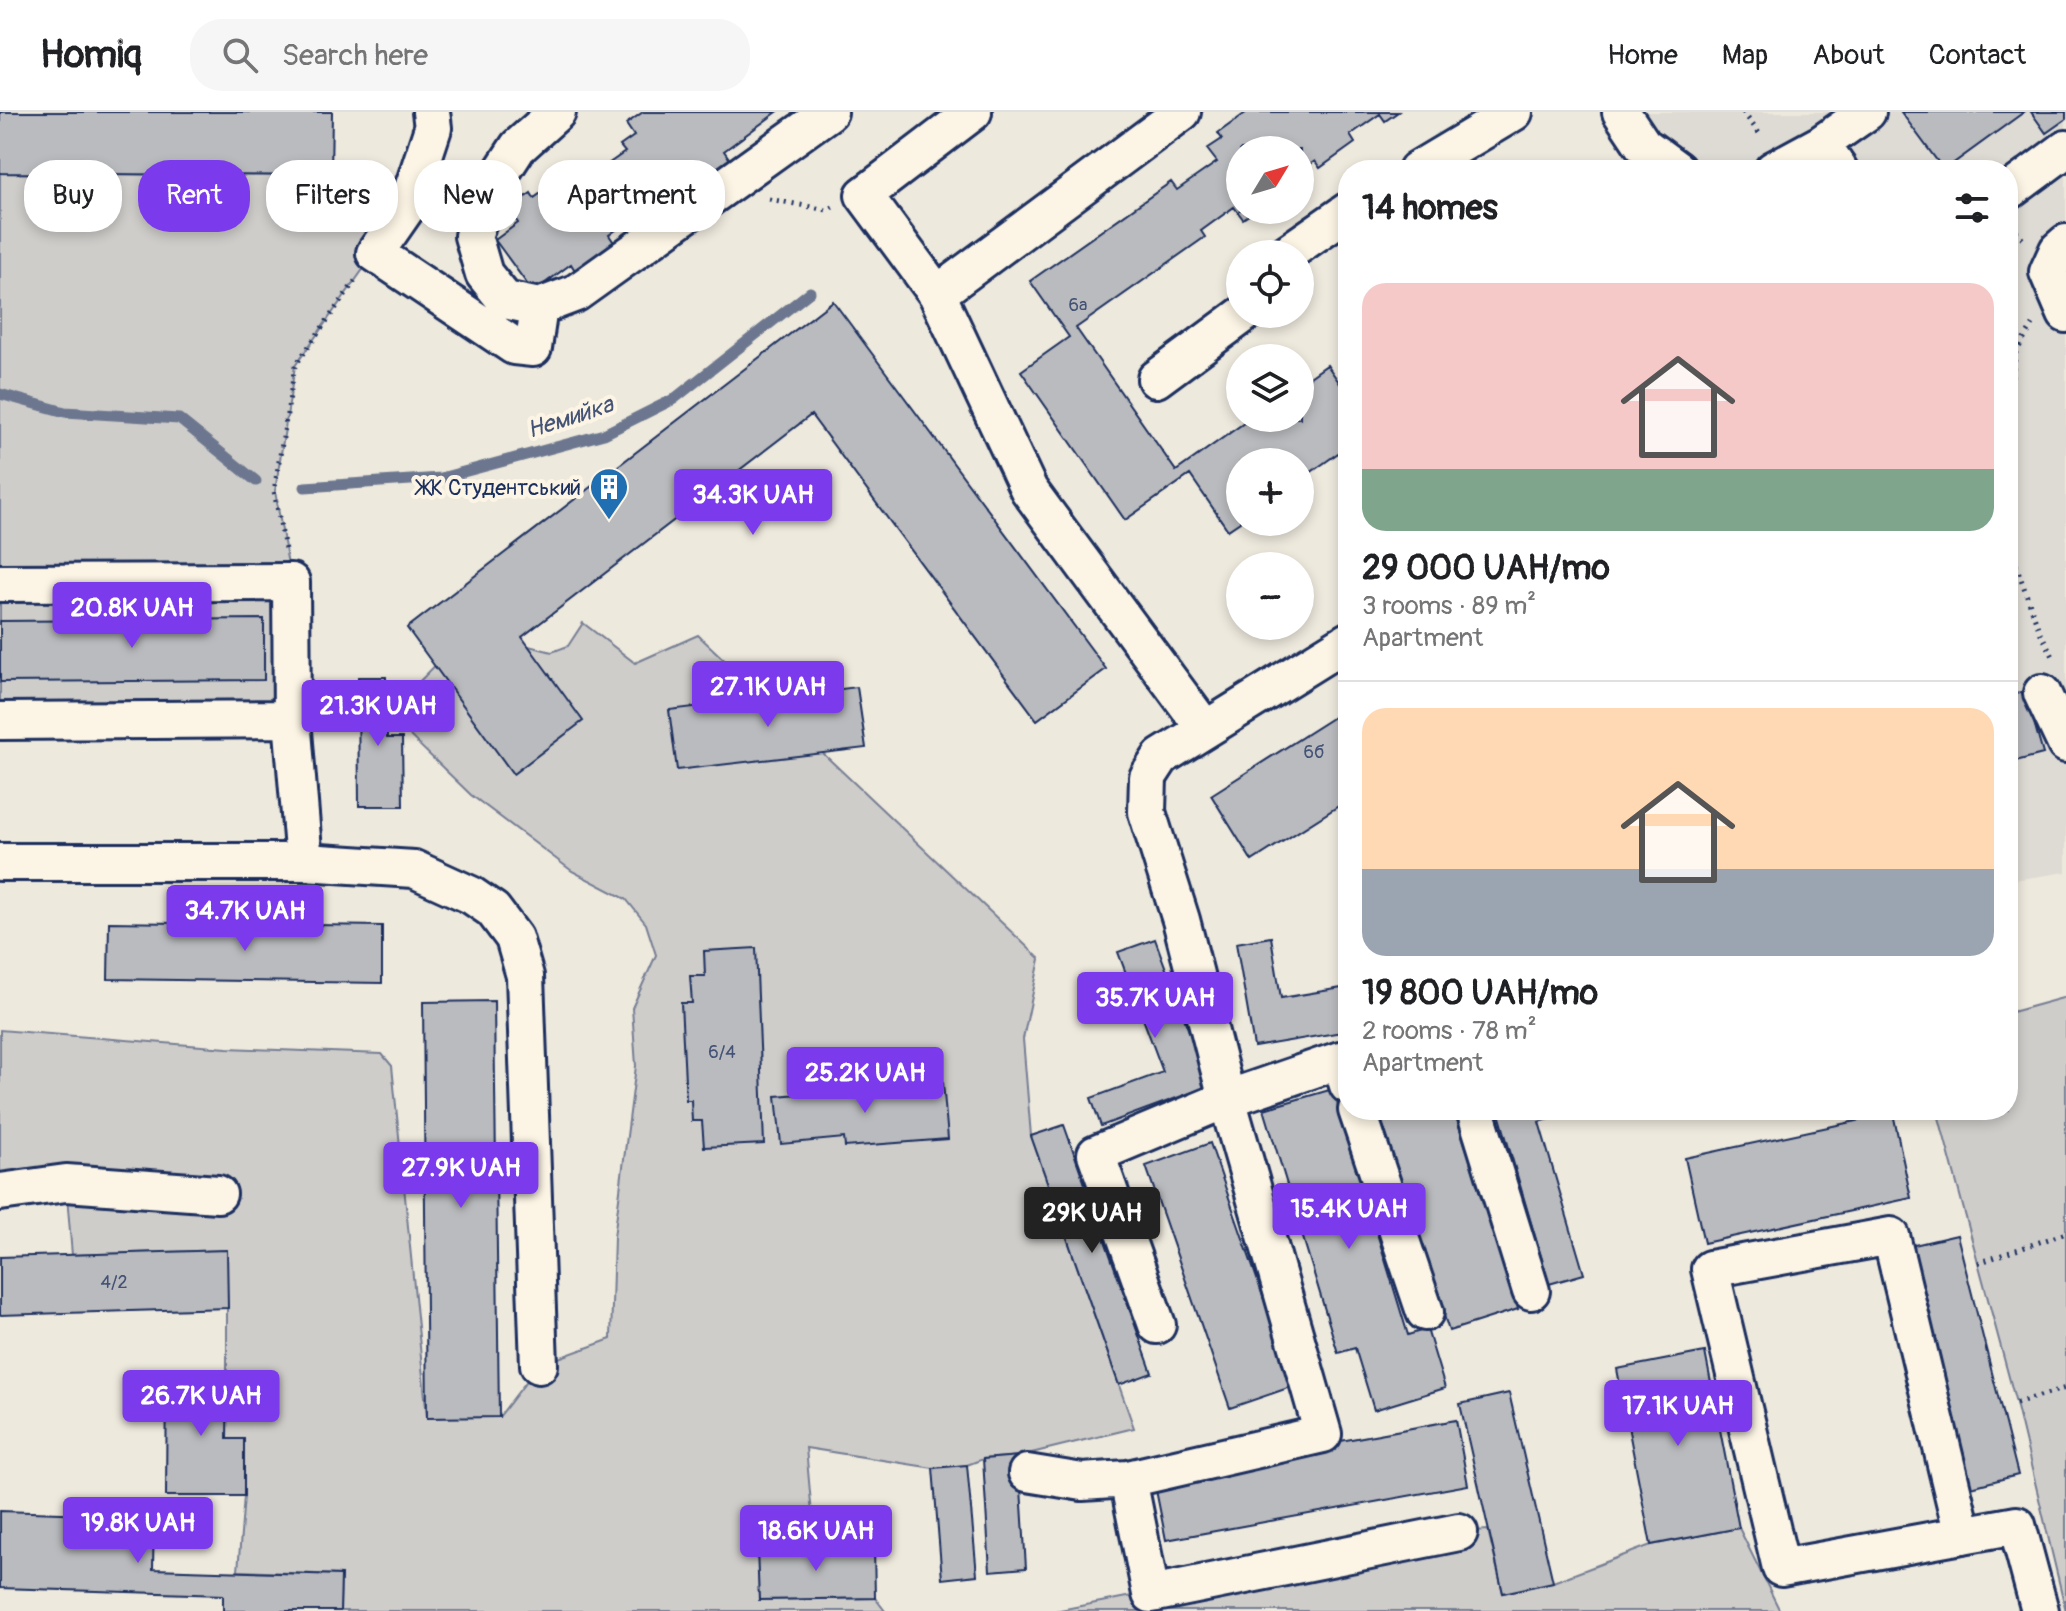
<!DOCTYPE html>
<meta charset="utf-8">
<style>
body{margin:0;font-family:Pangolin,sans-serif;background:#f6f6f6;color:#202124;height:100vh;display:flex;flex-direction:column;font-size:30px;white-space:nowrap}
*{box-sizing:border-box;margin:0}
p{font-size:26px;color:#757577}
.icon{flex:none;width:44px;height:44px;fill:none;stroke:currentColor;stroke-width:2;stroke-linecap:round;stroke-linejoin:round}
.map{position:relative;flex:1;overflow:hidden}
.side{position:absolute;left:1338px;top:48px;width:680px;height:960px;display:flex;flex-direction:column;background:#fff;border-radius:32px;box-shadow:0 4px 12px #0003}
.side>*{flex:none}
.top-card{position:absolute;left:24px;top:48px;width:760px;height:72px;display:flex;gap:16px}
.needle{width:52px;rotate:52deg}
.buttons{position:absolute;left:1226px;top:24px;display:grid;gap:16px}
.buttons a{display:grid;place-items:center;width:88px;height:88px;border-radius:50%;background:#fff;box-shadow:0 4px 12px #0003;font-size:40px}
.price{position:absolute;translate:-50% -68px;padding:0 18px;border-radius:8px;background:#7c3aed;color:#fff;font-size:26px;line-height:52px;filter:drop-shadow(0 2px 4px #0008)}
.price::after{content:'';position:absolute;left:50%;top:48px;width:24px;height:18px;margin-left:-12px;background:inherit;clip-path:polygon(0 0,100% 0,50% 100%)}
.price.current{background:#222;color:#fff}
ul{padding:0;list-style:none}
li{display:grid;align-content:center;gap:16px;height:424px;padding:0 24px}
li+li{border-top:2px solid #e0e0e0}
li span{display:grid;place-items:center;height:248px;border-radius:24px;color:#555}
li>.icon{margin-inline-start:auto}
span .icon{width:144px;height:144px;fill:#fffc;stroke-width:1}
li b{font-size:34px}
h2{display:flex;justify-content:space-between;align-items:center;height:96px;padding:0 24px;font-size:34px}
.chip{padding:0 28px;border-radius:32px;background:#fff;box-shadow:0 4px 12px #0003;font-size:28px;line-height:72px}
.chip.current{background:#7c3aed;color:#fff}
header{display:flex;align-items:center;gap:48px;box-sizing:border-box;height:112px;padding:0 40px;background:#fff;border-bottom:2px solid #e0e0e0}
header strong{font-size:38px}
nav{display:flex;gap:44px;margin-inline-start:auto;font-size:28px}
.search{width:560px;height:72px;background:#f6f6f6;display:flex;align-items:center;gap:20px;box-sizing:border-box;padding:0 28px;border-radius:32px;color:#757577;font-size:30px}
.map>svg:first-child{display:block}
</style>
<header>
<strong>Homiq</strong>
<div class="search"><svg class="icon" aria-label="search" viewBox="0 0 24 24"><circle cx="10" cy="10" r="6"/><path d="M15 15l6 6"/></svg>Search here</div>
<nav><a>Home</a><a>Map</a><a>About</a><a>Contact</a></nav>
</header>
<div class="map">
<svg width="2066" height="1499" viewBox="0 0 2066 1499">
<rect width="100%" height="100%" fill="#eee9dd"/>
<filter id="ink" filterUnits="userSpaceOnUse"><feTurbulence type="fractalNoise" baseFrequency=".0125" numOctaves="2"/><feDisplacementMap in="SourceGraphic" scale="16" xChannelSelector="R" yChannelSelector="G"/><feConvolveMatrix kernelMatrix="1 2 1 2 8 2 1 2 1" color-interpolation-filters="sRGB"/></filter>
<g filter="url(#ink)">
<!-- built -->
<path fill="#dedbd4" d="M1628,0h438v760l-58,9v-711h-346z"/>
<!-- green -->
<path fill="#cfcdca" stroke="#757e94" stroke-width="2" d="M0,61l331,3 76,31 -112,159 -20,125 16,91 1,137 -292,2z
M583,511l52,40 63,-28 342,324 -17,80 8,97 103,292 -115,28 -36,3 -16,6 -34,3 -127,-20 9,100 -57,2 1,50 116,-2 10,13h-545l1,-36 -103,-4 6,-75v-56l-17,-1v-189l-155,5 -6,-71 -66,8v-162l227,18 155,6 10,12 35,351h72l40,-52 72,-26 3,-102 22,-171 -4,-58 24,-53 -10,-31 -20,-25 -54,-28 -101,-76 -60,-58 -8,-14 9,-34 49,-50 48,2 43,11 16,-6z
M2066,885v614l-50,-208 -79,-293h71v-97z
M1739,1416l41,83h-725l404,-79 29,-2 15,63 50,-11 98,-37z"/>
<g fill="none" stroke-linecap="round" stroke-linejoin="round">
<!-- stream -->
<path stroke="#6c778f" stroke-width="11" d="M0,282l65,18 114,7 77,62
M305,375l136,-9 163,-44 70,-35 136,-107"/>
</g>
<!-- building -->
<path fill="#babbbe" stroke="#1b2f5e" stroke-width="2" d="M0,0h332l-1,64 -331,-3z
M643,0h134l-53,39 10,14 -39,28 -9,-13 -77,55 6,9 -39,28 -5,-8 -38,28 -38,-52 23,-17 -9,-14 22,-16 3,5 21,-15 -4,-5 18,-13 8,10 15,-11 6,7 27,-19 -5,-6 14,-10 -8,-12z
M1247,0h151l-13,9 -5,-7 -30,21 5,8 -35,25 -5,-7 -15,10v-21h-60v60h16l-13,9 -9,-12 -33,24 4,6 -129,91 100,143 75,-53h49v-34l27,-19 21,30v51l-48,34v-18h-60v60l-12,8 -38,-55 -65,45 -104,-149 48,-34 -39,-56 141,-99 6,8 40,-28 -10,-13 15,-10 -4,-6z
M1901,0h123l-80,58z
M2031,0h35v7l-20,14z
M833,189l273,368 -69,51 -226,-305 -289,222 61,84 -70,53 -106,-146z
M264,507v61l-264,2v-61z
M358,565h28l1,61h15l1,68h-44z
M857,575l9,61 -189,22 -8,-60z
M2025,579l18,63 -35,9v-68z
M1348,596v92l-96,61 -41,-66z
M109,810l273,4v57l-274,-4z
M1271,825l10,61 67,-11v44l-94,16 -18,-104z
M1155,827l54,147 -108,40 -10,-28 72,-26 -45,-120z
M756,836l8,196 -60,3 -2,-26h-10l-1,-21h-5l-5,-97h11l-2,-27h15l-1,-25z
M494,889l5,416 -72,1 -4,-416z
M943,970l5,57 -103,8 -1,-9 -63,6 -5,-48z
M1333,977l75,246 19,-6 18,59 -71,22 -19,-62 -17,5 -74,-244z
M1378,998h76l64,199 -69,22z
M1498,998h83l-42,12 45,152 -35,10z
M1893,1001l18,85 -207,45 -19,-85z
M1064,1013l88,248 -33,12 -88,-249z
M1210,1031l84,243 -64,22 -84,-242z
M1957,1123l61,240 -47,12 -61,-241z
M227,1138l1,58 -228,7v-58z
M1705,1240l34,176 -88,17 -34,-176z
M167,1260l61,1 -1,66h17v57h-78z
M1509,1281l44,189 -50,11 -43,-189z
M1456,1308l12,65 -302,55 -13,-65z
M1019,1344l7,112 -36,3 -7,-112z
M967,1353l10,110 -35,4 -9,-111z
M0,1399l154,5 -1,53 188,6 -1,36h-117v-16l-223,-7z
M874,1435l1,51 -116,2 -2,-51z"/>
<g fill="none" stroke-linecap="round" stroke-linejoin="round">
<!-- minor casing -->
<g stroke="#1b2f5e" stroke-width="42">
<path id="minor" d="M431,0l2,16 -26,79 -32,46 139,93 19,2 6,-41
M557,0l-39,35 -30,46 -15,43 11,38 21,26 34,7 37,-14 253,-181
M973,0l-109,83 73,99 245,-182
M1621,0l22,33 34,25
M1821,32l46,-32
M1417,58l97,-58
M1773,58l48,-26 18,26
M2008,80l58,-43
M2066,131l-8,7 -10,22 18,42
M1286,142l62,-43
M937,182l92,196 176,239
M1156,267l88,-65
M0,471l291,-1 1,137 12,143h-304
M2042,581l24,51
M0,609l292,-2
M304,750l110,7 57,26 22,15 21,28 11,38 14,389
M1357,998l68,202
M1475,998l56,181
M0,1080l66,-9 152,11
M1157,1213l-61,-171 131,-55 113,-39 8,25
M1027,1361l55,9 46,-3 195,-45 -96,-335 -46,-179 -34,-108 1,-35 13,-20 187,-116
M1128,1367l23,115 308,-62
M1963,1423l-72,-299 -181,33 71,299 236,-43 23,86"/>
</g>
<!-- path -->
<path stroke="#1b2f5e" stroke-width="5" stroke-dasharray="2 6" stroke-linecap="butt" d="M1743,0l19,25
M769,87l58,11 6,-3
M2011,113l14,17
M2008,289l8,-49 17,-27
M2008,430l31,88 16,30
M285,437l-11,-58 21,-125 60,-85
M1978,1151l88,-30
M2016,1291l50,-15"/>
<!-- minor -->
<use href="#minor" stroke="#fcf5e5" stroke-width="36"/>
</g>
</g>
<!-- icons -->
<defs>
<g id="building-pin" transform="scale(2)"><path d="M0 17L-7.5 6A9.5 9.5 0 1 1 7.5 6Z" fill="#1f6fb2" stroke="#fcf5e5"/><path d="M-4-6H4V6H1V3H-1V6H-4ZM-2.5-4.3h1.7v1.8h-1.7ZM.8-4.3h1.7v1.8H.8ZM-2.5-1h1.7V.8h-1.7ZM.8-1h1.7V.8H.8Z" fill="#fff"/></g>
</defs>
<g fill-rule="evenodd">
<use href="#building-pin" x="609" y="375"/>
</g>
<g text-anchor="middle" stroke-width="8" stroke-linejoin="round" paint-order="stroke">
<!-- number labels -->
<g font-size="18" fill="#435276">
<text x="1078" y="199">6а</text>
<text x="1314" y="646">6б</text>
<text x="722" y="946">6/4</text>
<text x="114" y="1176">4/2</text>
</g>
<!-- poi labels -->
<g font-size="22" fill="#1b2f5e" stroke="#fcf5e5" text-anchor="end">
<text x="581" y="383">ЖК Студентський</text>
</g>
<!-- water labels -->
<g font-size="24" font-style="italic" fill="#445376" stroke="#fcf5e5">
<text transform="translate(570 305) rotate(-18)" y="8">Немийка</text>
</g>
</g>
</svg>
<div class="buttons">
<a><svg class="needle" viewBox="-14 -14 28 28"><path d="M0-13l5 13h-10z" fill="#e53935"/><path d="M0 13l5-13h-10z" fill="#757577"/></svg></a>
<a><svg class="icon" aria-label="locate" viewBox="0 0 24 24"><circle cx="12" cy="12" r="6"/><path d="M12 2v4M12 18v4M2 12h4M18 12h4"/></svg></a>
<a><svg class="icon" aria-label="layers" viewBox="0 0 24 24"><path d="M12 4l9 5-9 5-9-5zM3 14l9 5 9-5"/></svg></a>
<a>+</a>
<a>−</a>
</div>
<b class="price" style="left:753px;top:425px">34.3K UAH</b>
<b class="price" style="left:132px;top:538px">20.8K UAH</b>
<b class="price" style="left:768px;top:617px">27.1K UAH</b>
<b class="price" style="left:378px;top:636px">21.3K UAH</b>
<b class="price" style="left:245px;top:841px">34.7K UAH</b>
<b class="price" style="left:1155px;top:928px">35.7K UAH</b>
<b class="price" style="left:865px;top:1003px">25.2K UAH</b>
<b class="price" style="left:461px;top:1098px">27.9K UAH</b>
<b class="price" style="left:1349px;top:1139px">15.4K UAH</b>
<b class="price current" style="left:1092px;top:1143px">29K UAH</b>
<b class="price" style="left:201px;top:1326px">26.7K UAH</b>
<b class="price" style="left:1678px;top:1336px">17.1K UAH</b>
<b class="price" style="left:138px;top:1453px">19.8K UAH</b>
<b class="price" style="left:816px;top:1461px">18.6K UAH</b>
<div class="top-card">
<a class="chip">Buy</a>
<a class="chip current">Rent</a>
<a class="chip">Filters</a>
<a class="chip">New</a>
<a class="chip">Apartment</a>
</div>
<section class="side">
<h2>14 homes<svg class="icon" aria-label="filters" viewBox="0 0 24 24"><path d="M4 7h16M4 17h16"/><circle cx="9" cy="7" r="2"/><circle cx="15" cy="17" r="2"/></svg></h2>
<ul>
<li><span style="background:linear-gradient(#f6c9c9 75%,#7fa58c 0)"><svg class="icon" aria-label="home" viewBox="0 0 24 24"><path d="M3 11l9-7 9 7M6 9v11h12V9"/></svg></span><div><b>29 000 UAH/mo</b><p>3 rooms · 89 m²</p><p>Apartment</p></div></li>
<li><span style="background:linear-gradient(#ffd9b3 65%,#9aa5b1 0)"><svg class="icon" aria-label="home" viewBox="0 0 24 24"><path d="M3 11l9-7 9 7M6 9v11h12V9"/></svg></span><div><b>19 800 UAH/mo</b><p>2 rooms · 78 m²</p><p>Apartment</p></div></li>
</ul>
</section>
</div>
